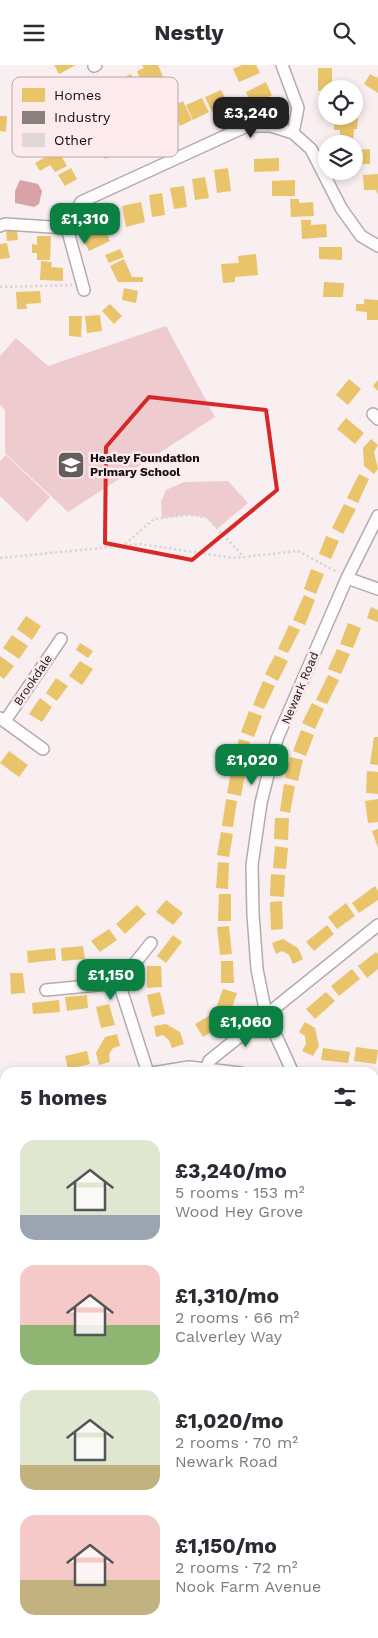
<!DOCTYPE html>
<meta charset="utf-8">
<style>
body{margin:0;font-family:"Work Sans",sans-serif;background:#f7f7f7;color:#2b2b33;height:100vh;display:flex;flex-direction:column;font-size:19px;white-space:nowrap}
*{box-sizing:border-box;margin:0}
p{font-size:16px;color:#7c7c81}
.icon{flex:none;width:28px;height:28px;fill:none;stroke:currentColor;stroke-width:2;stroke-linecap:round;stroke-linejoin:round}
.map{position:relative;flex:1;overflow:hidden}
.sheet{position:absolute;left:0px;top:1002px;width:379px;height:571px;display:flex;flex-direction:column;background:#fff;border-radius:15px 15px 0 0;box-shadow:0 2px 8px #0003}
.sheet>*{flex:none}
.buttons{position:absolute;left:318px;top:15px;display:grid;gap:10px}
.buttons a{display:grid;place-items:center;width:45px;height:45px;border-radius:50%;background:#fff;box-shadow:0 2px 8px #0003;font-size:25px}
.price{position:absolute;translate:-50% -42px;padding:0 11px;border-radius:10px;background:#0b8043;color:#fff;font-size:16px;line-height:32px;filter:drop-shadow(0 1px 2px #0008)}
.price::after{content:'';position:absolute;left:50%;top:30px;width:15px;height:11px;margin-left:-8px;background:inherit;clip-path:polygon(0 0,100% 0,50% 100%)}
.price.active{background:#222;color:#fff}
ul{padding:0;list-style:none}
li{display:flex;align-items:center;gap:15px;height:125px;padding:0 20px}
li span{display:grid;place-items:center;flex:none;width:140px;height:100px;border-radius:15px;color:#555}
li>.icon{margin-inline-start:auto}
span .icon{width:60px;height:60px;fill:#fffc;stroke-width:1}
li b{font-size:21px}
h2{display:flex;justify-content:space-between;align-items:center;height:60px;padding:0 20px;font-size:21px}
header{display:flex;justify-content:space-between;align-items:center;height:65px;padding:0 20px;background:#fff;font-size:22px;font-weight:700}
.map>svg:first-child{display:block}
</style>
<header><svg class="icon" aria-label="menu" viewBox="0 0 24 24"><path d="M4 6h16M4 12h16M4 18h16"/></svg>Nestly<svg class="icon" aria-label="search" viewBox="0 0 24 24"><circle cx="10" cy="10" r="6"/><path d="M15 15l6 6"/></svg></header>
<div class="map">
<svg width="378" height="1573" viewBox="0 0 378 1573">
<rect width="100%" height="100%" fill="#f9eef0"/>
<!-- green -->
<path fill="#eecbcf" d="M166,261l49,91 -147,95 -63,-59v-43l-5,-5v-49l16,-18 32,28z
M6,390l44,42 -23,25 -27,-26v-35z
M228,416l20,22 -31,26 -11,-12 -18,-2 -26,3 -1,-17 5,-11 18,-8z
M0,1155l5,2v30h-5z
M0,1207l5,1v37h-5z
M374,1332l4,3v26h-4v-10l3,-3 -3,-4z"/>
<!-- water -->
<path fill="#d9a2a9" d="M20,115l18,4 4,7 -3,13 -5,3 -19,-4v-12z
M375,1360l3,1v121l-4,1z"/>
<!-- homes -->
<path fill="#e9c46a" d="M54,0h22l-17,9z
M142,0h16l6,14 -9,4 -1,-5 -12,5 -5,-12 7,-3z
M242,0h14l4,8 -21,9 -6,-13z
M318,3h14v21l-14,2z
M131,9l7,15 -14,7 -7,-15z
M370,9l7,4 1,-2v17l-14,-9z
M266,17l6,13 -20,10 -6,-13z
M221,25l7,14 -16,8 -7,-15z
M319,30h7v13h-7z
M202,33l7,14 -16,8 -7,-15z
M183,36l9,19 -12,6 -9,-19z
M0,51h7l-1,16 -6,-1z
M335,51l23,2 -1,11h-3l-1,13h-13v-12h-6z
M112,71l8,16 -15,7 -8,-17z
M370,84v15h-16v-14z
M58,85l9,16 -12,6 -5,-7 -10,6 -5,-8z
M279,93v13l-25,1v-13z
M71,103l6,11 -12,7 -7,-11z
M228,103l3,23 -14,2 -3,-23z
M378,109v21l-2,-5h-12l-1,-15z
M205,112l4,21 -14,2 -3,-21z
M295,115v16h-23v-15z
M184,121l3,21 -13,2 -4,-21z
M162,128l3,22 -13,2 -3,-22z
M290,134h9v4l14,-1 1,14 -23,1z
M141,137l4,20 -19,5 -4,-21z
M96,146l5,12 -14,6 -6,-12z
M301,155h10v5l15,-1 1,13 -25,2z
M104,162l6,14 -21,10 -7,-14z
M17,165l1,10 -11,1 -1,-10z
M37,171h14l-1,24h-13v-7h-5v-9l5,1z
M7,178l3,15 -10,1v-15z
M319,182h23v13l-23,-1z
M120,184l4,8 -15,6 -4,-8z
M256,189l2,21 -23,2v5l-12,1 -2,-19 18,-1 -1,-7z
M124,194l8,18h11v5h-25l-8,-16z
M41,196l11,1 -1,5 12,1v13l-23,-1z
M324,217l20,1 -1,14h-20z
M124,223l14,3 -2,12 -14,-3z
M40,226l1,12 -15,1 1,5h-10l-1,-17z
M364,234l14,1v20h-11v-8l-11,-1v-7h8z
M110,239l12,12 -8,8 -12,-13z
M100,250l2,16 -15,2 -2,-17z
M69,251h13l-1,21 -12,-1z
M349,314l12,10 -13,16 -12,-10z
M378,315v11l-5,-5z
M346,353l18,15 -9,11 -18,-15z
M371,374l7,6 -4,7 4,17 -4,5 -10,-8 -1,-18z
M359,409l10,5 -11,24 -11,-5z
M344,439l12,5 -13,25 -11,-6z
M326,471l13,5 -8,18 -12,-5z
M311,504l13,5 -8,20 -12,-5z
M304,530l11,5 -10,25 -12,-5z
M371,542l7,3v12l-11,-4z
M26,551l15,10 -9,14 -15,-11z
M348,558l13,5 -8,20 -13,-4z
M289,560l11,5 -12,23 -10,-4z
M12,570l16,11 -9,13 -16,-11z
M80,578l13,8 -5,7 -12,-8z
M337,584l13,5 -9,20 -13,-5z
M275,590l13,6 -10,20 -13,-7z
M0,591l14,10 -10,13 -4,-3z
M80,596l13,8 -11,16 -13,-9z
M328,610l11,5 -12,24 -11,-4z
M56,613l12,8 -11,15 -11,-8z
M263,616l12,5 -11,23 -11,-4z
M40,633l12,9 -10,15 -13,-8z
M312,638l12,6 -9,20 -13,-6z
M249,646l13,5 -8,21 -13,-5z
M301,665l13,5 -8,21 -13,-5z
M374,672h4v28l-8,-1z
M239,674l11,3 -6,26 -12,-3z
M9,686l19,14 -9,12 -19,-14z
M290,692l13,3 -5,21 -13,-3z
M367,706l11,1v22l-12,-1z
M231,707l14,3 -4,21 -14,-3z
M284,719l11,2 -5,27 -10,-2z
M226,734l11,2 -4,26 -11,-1z
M378,734v23l-10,1 -3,-22z
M275,753h14l-1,22 -14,-1z
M378,764v19l-6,-17z
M221,767l12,2 -4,23 -12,-2z
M275,781l13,2 -2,21 -13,-1z
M218,797l11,1 -1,26 -12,-1z
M271,809l14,1 -1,22 -14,-1z
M375,821l3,5v9l-19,13 -7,-10z
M219,829h12v27h-13z
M166,835l17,13 -10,12 -17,-13z
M282,836l1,28 -12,1 -1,-28z
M346,838l9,13 -18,13 -9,-12z
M137,840l9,9 -21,20 -9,-10z
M327,860l7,9 -20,17 -8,-9z
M229,861l3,28 -12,1 -3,-28z
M109,864l8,11 -17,12 -9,-11z
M173,870l9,7 -16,21 -9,-7z
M283,874l15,9 5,11 -10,5 -4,-9 -7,-4 -6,3 -4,-11z
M83,881l2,13 -23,2 -1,-13z
M55,883l1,12 -28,3 -1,-12z
M376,887l2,2v15l-11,9 -9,-12z
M221,896h12l1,22h-13z
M147,901h14l1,21 -15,1z
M352,904l8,10 -21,17 -8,-10z
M10,908h13l2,20 -14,1z
M223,924l14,4 -7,20 -14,-5z
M160,927l5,22 -13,3 -5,-22z
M326,927l9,9 -20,18 -9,-10z
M87,930l1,13 -21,3 -2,-14z
M59,935l1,12 -27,2 -1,-11z
M109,939l6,21 -14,3 -5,-21z
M214,948l7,13 -18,11 -8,-13z
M305,957l10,6 4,18 -6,10 -11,-5 4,-7 -1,-8 -6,-4z
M166,959l14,8 4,12 -12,4 -3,-8 -6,-5 -7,2 -2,-11z
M117,969l3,12 -7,2 -4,6 1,8 -11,3 -3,-12 9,-16z
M356,982l22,3 -2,14 -22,-3z
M323,983l27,4 -2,11 -27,-3z
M87,986l3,13 -22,5 -3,-13z
M54,1003l1,5h-18v-1z
M5,1014v16l-5,1v-15z
M374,1046h4v15h-4z
M5,1064v14l-5,1v-13z
M5,1491v17l-5,2v-17z
M5,1519v14l-5,3v-15z
M22,1569h23l2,4h-23z
M184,1569h21v1l-6,3h-13z
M147,1570l11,2v1h-12z"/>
<!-- industry -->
<path fill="#8a817c" d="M378,1524v49h-10v-4h6v-44z"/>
<!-- building -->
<path fill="#e1d7d9" d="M5,1271v20l-5,3v-20z"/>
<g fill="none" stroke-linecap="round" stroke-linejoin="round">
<!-- minor casing -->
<g stroke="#b4abac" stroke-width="14">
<path id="minor" d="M282,0l16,43 -5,25
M94,1l2,-1
M0,161l5,-2 62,4
M84,225l-17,-62 14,-26 166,-76h24l22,7 18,16 30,59 20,28 17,10
M373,349l5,5
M347,513l31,11
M0,653l43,31
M5,656l56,-82
M46,925l73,-7
M207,1003l2,-7 169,-136
M148,1008l-29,-90 32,-40
M152,1008l37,-6 52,6
M293,1008l-27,-59 -9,-45 -4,-55 -1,-49 9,-62 16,-64 70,-161 31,-62
M374,1023h4
M0,1047l5,-1
M374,1120l4,-7
M374,1240l4,1"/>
</g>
<!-- primary casing -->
<g stroke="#d3cdce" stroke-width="20">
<path id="primary" d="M0,1417l5,10
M69,1569l2,4"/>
</g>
<!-- path -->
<path stroke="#dad7d7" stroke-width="2.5" stroke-dasharray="2.5 2.5" stroke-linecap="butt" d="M0,222l72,-2
M125,479l29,-25 34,-4 18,2 38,40
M0,493l140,-14 94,14 64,-7 39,21
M0,1192h5
M0,1204l5,2
M374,1294l4,3
M374,1328l4,3
M0,1517l5,-2"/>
<!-- minor -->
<use href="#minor" stroke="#fefcfd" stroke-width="11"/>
<!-- primary -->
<use href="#primary" stroke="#f7f0f1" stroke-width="18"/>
</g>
<!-- marked area -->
<path fill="none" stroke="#d62828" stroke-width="4" stroke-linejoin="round" d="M149,332l117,13 11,80 -85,70 -87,-17 1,-96z"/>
<!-- icons -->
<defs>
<g id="school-square" transform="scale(1.4375)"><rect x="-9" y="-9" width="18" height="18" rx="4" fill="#655c5e" stroke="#fdeaec"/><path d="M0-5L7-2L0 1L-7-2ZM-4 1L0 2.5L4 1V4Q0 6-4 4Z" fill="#fff"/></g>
</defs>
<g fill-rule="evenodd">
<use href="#school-square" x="71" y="400"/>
</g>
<g text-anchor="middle" stroke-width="5" stroke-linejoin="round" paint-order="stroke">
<!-- poi labels -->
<g font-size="12" font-weight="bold" fill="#160e0f" stroke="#fdeaec" text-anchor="start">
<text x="90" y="397">Healey Foundation<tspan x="90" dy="14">Primary School</tspan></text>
</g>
<!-- street labels -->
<g font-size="12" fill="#160e0f" stroke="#fdeaec">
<text transform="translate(33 615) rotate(-56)" y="4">Brookdale</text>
<text transform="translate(300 623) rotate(-67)" y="4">Newark Road</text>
</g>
</g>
<!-- legend -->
<rect x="12" y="12" width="166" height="80" rx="8" fill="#fdeaec" stroke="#b8a8aa" stroke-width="1"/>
<rect x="22" y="23" width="23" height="14" fill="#e9c46a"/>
<rect x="22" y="46" width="23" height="13" fill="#8a817c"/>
<rect x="22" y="68" width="23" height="14" fill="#e1d7d9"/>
<g font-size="14" fill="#160e0f">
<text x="54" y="35">Homes</text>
<text x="54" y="57">Industry</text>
<text x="54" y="80">Other</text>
</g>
</svg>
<div class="buttons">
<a><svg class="icon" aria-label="locate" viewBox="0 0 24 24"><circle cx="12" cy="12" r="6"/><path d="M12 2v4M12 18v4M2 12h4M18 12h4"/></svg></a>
<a><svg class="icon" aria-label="layers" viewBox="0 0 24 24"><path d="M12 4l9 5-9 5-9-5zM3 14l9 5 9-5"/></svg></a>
</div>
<b class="price active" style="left:251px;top:74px">£3,240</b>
<b class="price" style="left:85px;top:180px">£1,310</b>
<b class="price" style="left:252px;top:721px">£1,020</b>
<b class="price" style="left:111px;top:936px">£1,150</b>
<b class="price" style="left:246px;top:983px">£1,060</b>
<section class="sheet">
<h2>5 homes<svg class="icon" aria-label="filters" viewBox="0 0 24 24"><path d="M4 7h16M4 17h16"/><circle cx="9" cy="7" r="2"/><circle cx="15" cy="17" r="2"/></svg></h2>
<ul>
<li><span style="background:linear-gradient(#dfe7d0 75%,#9aa5b1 0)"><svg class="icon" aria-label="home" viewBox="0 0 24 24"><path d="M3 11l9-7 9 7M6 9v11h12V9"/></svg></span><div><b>£3,240/mo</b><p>5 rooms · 153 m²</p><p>Wood Hey Grove</p></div></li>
<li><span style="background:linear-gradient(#f6c9c9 60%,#8fb573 0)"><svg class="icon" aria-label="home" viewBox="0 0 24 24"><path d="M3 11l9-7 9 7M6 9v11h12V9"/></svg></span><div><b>£1,310/mo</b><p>2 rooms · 66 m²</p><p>Calverley Way</p></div></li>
<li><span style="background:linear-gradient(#dfe7d0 75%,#c2b280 0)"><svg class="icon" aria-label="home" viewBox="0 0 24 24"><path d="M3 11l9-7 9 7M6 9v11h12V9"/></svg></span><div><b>£1,020/mo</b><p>2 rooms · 70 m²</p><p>Newark Road</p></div></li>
<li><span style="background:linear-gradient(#f6c9c9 65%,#c2b280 0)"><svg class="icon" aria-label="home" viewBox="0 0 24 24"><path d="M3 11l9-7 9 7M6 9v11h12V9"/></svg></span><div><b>£1,150/mo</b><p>2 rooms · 72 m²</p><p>Nook Farm Avenue</p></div></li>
</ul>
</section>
</div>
